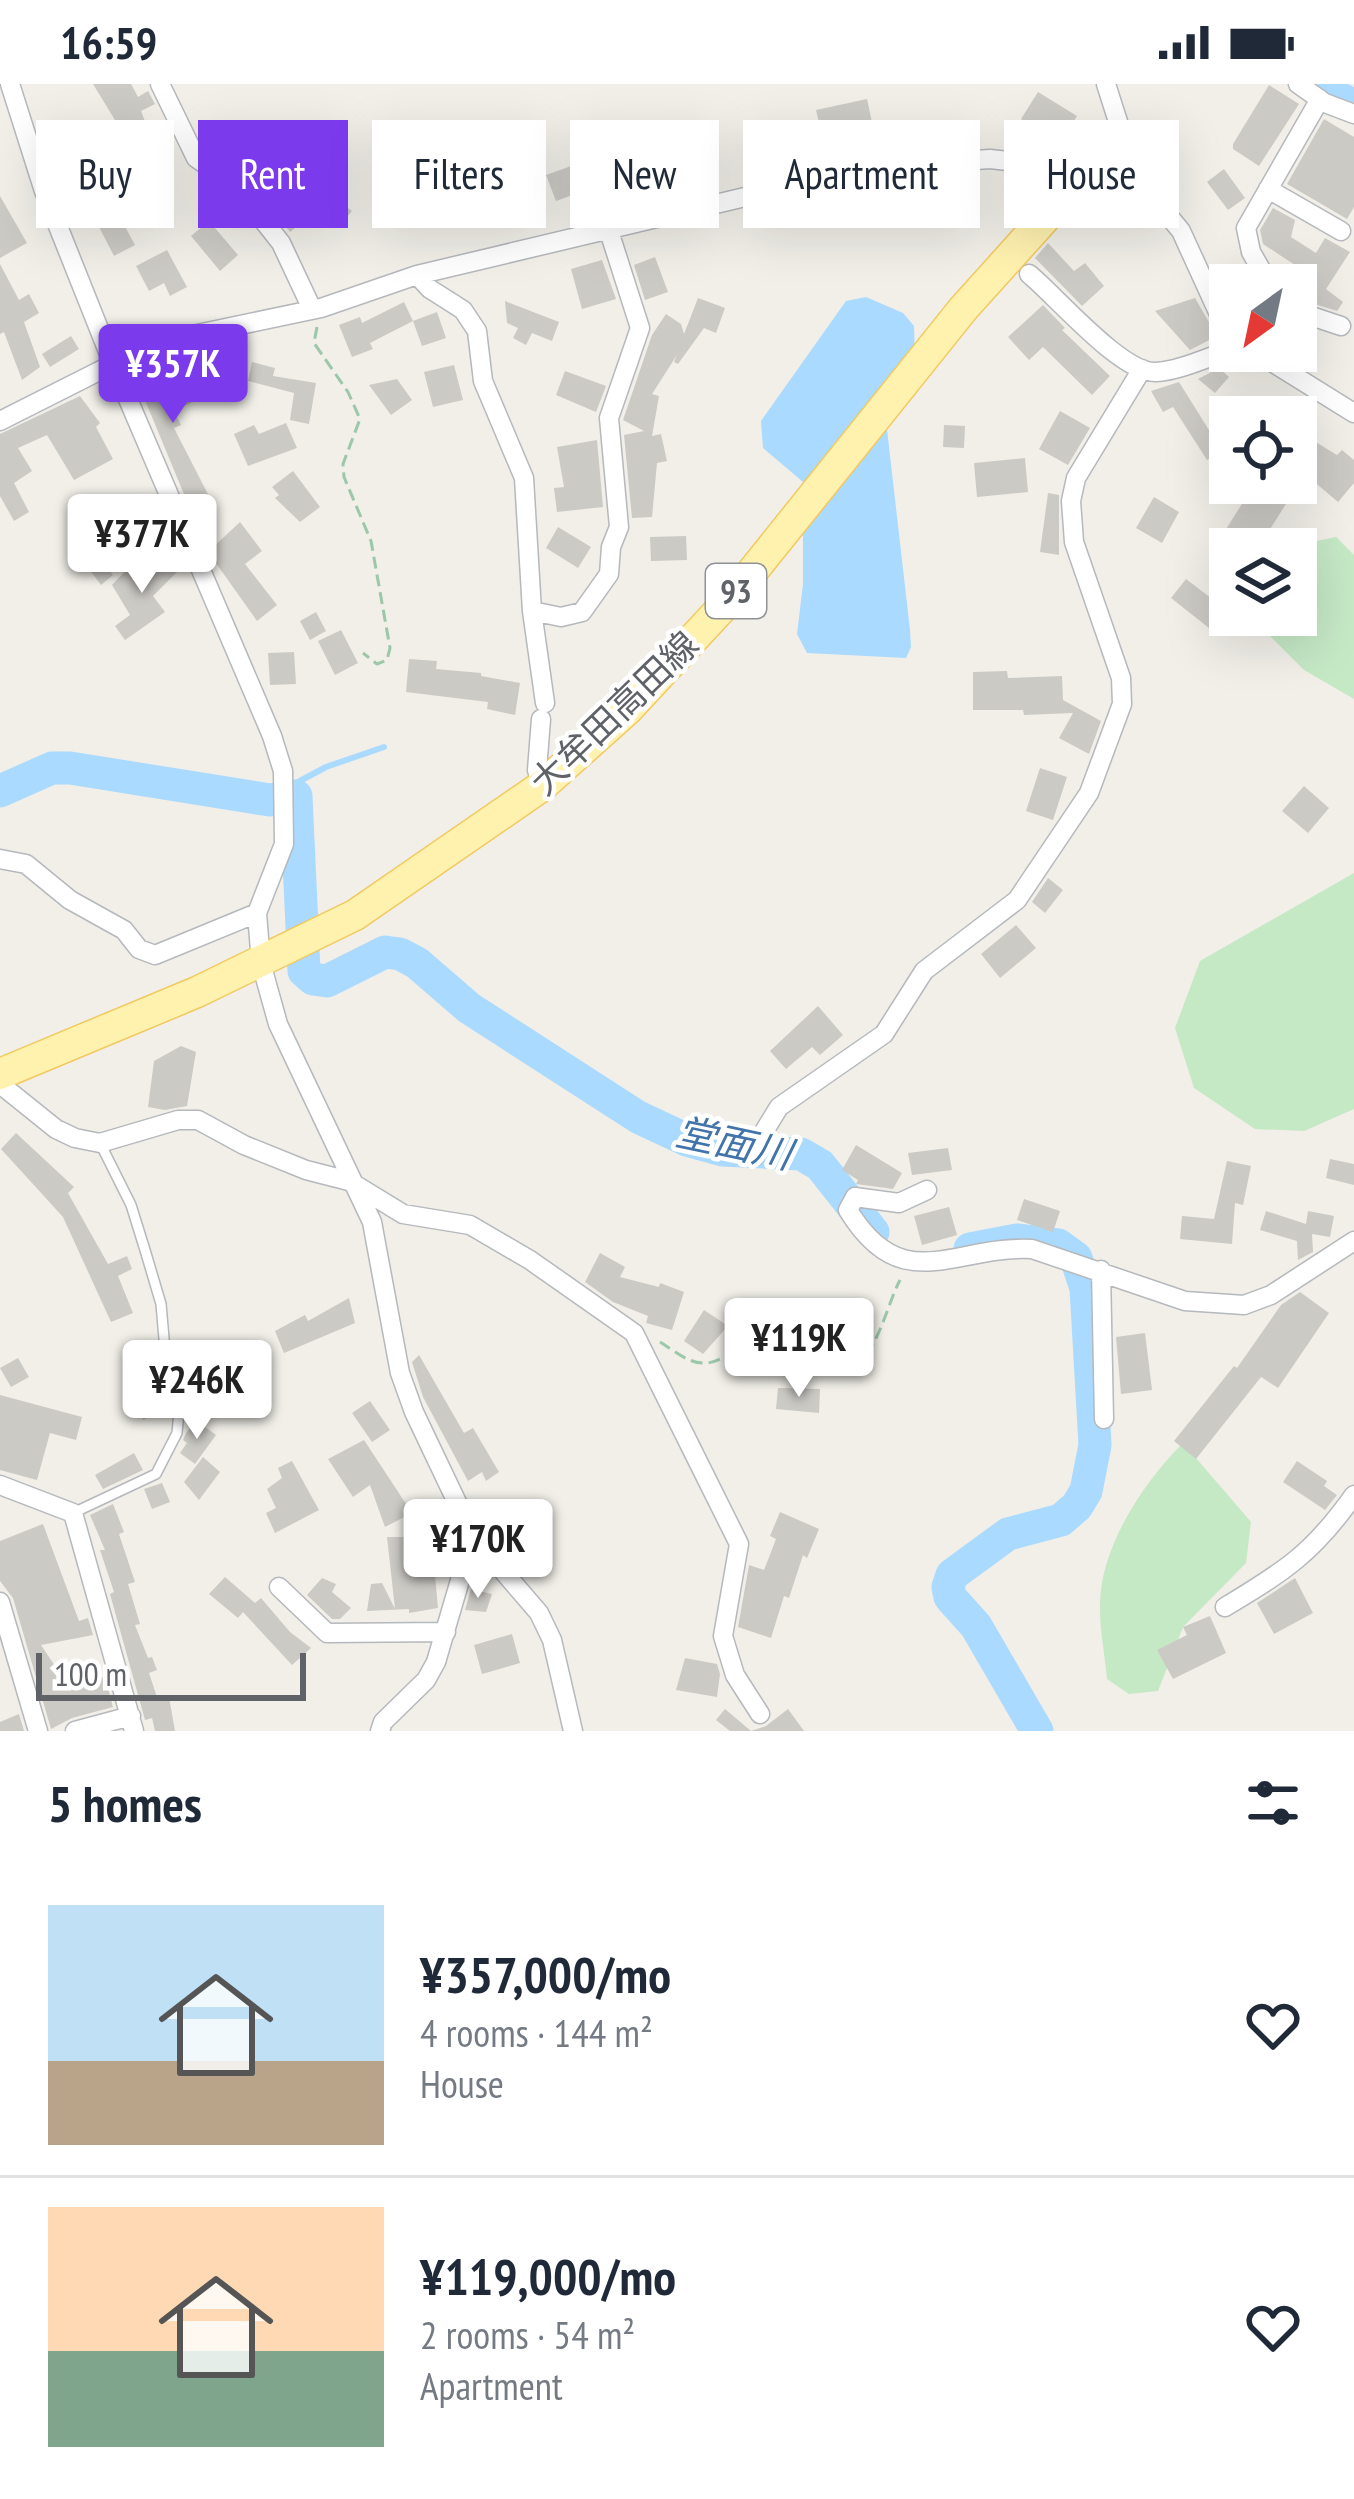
<!DOCTYPE html>
<meta charset="utf-8">
<style>
body{margin:0;font-family:"PT Sans Narrow","Noto Sans JP",sans-serif;background:#f2f2f3;color:#1f2937;height:100vh;display:flex;flex-direction:column;font-size:45px;white-space:nowrap}
*{box-sizing:border-box;margin:0}
p{font-size:39px;color:#747a83}
.icon{flex:none;width:66px;height:66px;fill:none;stroke:currentColor;stroke-width:2;stroke-linecap:round;stroke-linejoin:round}
.map{position:relative;height:1647px;overflow:hidden}
.drawer{display:flex;flex-direction:column;background:#fff;flex:1}
.drawer>*{flex:none}
.hud{position:absolute;left:36px;top:36px;width:1284px;height:108px;display:flex;gap:24px}
.needle{width:78px;rotate:213deg}
.fabs{position:absolute;left:1209px;top:180px;display:grid;gap:24px}
.fabs a{display:grid;place-items:center;width:108px;height:108px;border-radius:0px;background:#fff;box-shadow:0 12px 48px #0002;font-size:60px}
.scale{position:absolute;left:36px;bottom:30px;width:270px;box-sizing:border-box;padding-left:12px;border:6px solid #5f6368;border-top:0;font-size:33px;line-height:42px;white-space:nowrap;color:#5f6368;-webkit-text-stroke:9px #fff;paint-order:stroke}
.price{position:absolute;translate:-50% -102px;padding:0 27px;border-radius:12px;background:#fff;color:#222;font-size:39px;line-height:78px;filter:drop-shadow(0 3px 6px #0008)}
.price::after{content:'';position:absolute;left:50%;top:72px;width:36px;height:27px;margin-left:-18px;background:inherit;clip-path:polygon(0 0,100% 0,50% 100%)}
.price.active{background:#7c3aed;color:#fff}
ul{padding:0;list-style:none}
li{display:flex;align-items:center;gap:36px;height:300px;padding:0 48px}
li+li{border-top:3px solid #e0e1e3}
li span{display:grid;place-items:center;flex:none;width:336px;height:240px;border-radius:0px;color:#555}
li>.icon{margin-inline-start:auto}
span .icon{width:144px;height:144px;fill:#fffc;stroke-width:1}
li b{font-size:51px}
h2{display:flex;justify-content:space-between;align-items:center;height:144px;padding:0 48px;font-size:51px}
.pill{padding:0 42px;border-radius:0px;background:#fff;box-shadow:0 12px 48px #0002;font-size:42px;line-height:108px}
.pill.active{background:#7c3aed;color:#fff}
.status{display:flex;justify-content:space-between;align-items:center;height:84px;padding:0 60px;background:#fff;direction:ltr}
.status svg{height:33px;fill:currentColor}
.map>svg:first-child{display:block}
</style>
<div class="status"><b>16:59</b><svg viewBox="0 0 49 12"><path d="M0 12V9h3v3zM5 12V6h3v6zM10 12V3h3v9zM15 12V0h3v12zM26 1h20v11H26zM47 4h2v5h-2z"/></svg></div>
<div class="map">
<svg width="1354" height="1647" viewBox="0 0 1354 1647">
<rect width="100%" height="100%" fill="#f1efe8"/>
<!-- green -->
<path fill="#c5e8c5" d="M1336,453l18,18v144l-50,-29 -43,-43 3,-12h32v-66l-13,-1z
M1354,789v236l-50,22 -49,-2 -61,-41 -19,-60 25,-67z
M1183,1359l68,79 -5,41 -63,64 -25,64 -29,3 -22,-15c-2,-25 -8,-52 -7,-77 2,-58 44,-120 83,-159z"/>
<!-- water -->
<path fill="#aadaff" d="M866,213l37,16 11,13 1,36 -30,50 25,218 1,17 -5,11 -99,-5 -10,-19 6,-50v-102l-40,-34 -2,-27 85,-120z"/>
<g fill="none" stroke-linecap="round" stroke-linejoin="round">
<!-- stream -->
<path stroke="#aadaff" stroke-width="6" d="M296,712l2,-14 28,-15 58,-20"/>
<!-- river -->
<path stroke="#aadaff" stroke-width="33" d="M1314,0l40,22
M0,707l52,-23h18l200,32 26,-4 8,175 9,8 14,2 58,-29 15,2 17,9 52,45 169,109 49,23 36,10 78,4 19,11 53,67
M970,1165l47,-9 41,5 18,13 10,30 9,157 -9,46 -9,15 -16,14 -53,14 -56,41 -4,12 2,10 26,29 61,105"/>
</g>
<!-- building -->
<path fill="#cccac5" d="M93,0h38l7,13 10,-6 7,13 -14,7 16,41 -31,11 -15,-35 7,-3z
M1269,1l30,19 -40,62 -26,-17v-5z
M1038,8l39,24 -16,27 -40,-24z
M867,15l9,42 -50,11 -10,-42z
M1324,35l30,18v70l-7,12 -60,-35z
M421,40l17,25 20,-13 22,49 11,-6 17,36 -19,9 -29,-35 -4,1 -16,-35 -19,13 -23,-29z
M687,65l11,37 -39,10 2,7 -58,13 2,-8 35,-30 36,9 -9,-33z
M591,75l9,26 -44,16 -10,-26z
M1224,85l21,29 -17,12 -21,-28z
M87,103l11,30 -25,9 -12,-30z
M321,103l31,24 -14,17 -30,-24z
M0,112l27,47 -27,15z
M293,124l11,13 -14,11 -10,-13z
M1273,124l22,12 -4,17 25,16 9,-15 25,14 -24,37 17,13 -6,9 -41,-13 8,-27 -41,-27 -3,-14z
M120,133l15,28 -21,11 -15,-29z
M209,137l29,34 -18,16 -29,-35z
M1048,159l26,28 11,-8 19,23 -22,20 -47,-48z
M167,166l20,37 -17,9 -6,-13 -15,8 -13,-25z
M655,173l13,35 -23,8 -11,-35z
M602,176l14,39 -34,10 -11,-40z
M0,180l19,36 10,-6 10,19 -15,9 16,45 -18,13 -18,-48 -4,2z
M698,214l27,10 -9,25 -12,-5 -26,36 -4,-2 3,-7 -25,39 7,2 -7,40 9,-2 6,27 -10,2 -5,54 -20,1 -8,-83 20,-4 -21,-11 29,-85 14,-21 15,10 3,10z
M1195,214l22,38 -27,14 -35,-39z
M505,217l54,21 -7,19 -20,-8 -6,12 -13,-7 5,-10 -11,-5z
M404,218l9,19 -43,22 3,6 -21,8 -13,-32 21,-8 2,6z
M1043,221l22,23 -3,2 48,46 -18,19 -49,-48 -14,13 -21,-23z
M437,228l9,26 -24,8 -9,-25z
M71,252l8,13 -29,18 -8,-13z
M168,277l13,29 16,-8 7,14 -30,15 7,14 -7,3 38,74 -21,9 -56,-135z
M252,278l23,6 -2,8 43,7 -7,41 -19,-4 4,-27 -46,-12z
M454,281l9,35 -30,7 -9,-35z
M1219,284l10,9 -14,16 -17,-14z
M565,287l41,15 -10,26 -40,-17z
M397,295l15,21 -21,15 -22,-30z
M1179,298l43,69 -15,9 -34,-53 -10,5 -12,-21z
M80,312l20,27 -4,4 17,32 -39,21 -27,-45 -29,13 14,23 -18,12 15,29 -15,9 -14,-25v-62z
M1060,327l30,17 -22,37 -29,-16z
M286,339l11,25 -49,18 -14,-32 20,-9 5,9z
M944,341l21,1 -1,22 -21,-1z
M1296,346l41,25 5,-5 12,10v23l-16,19 -33,-28 -40,63 -15,-9 -16,21h-4l-3,11 -14,-10 42,-67h41z
M597,356l6,67 -46,5 -3,-24 10,-1 -7,-40z
M1025,374l3,34 -51,5 -3,-34z
M293,387l27,36 -20,15 -25,-24 4,-3 -7,-8z
M1048,409l11,2v60l-19,-3z
M97,413l15,21 -14,9 -14,-22z
M1154,413l25,15 -17,31 -26,-15z
M152,425l7,16 -46,20 -6,-16z
M240,438l22,29 -17,13 32,41 -20,16 -49,-69z
M558,443l33,20 -13,21 -32,-20z
M686,452l1,24 -36,1 -1,-24z
M162,472l15,16 -24,24 12,16 -40,28 -10,-14 15,-11 -18,-30 19,-20 11,11z
M101,476l12,15 -12,10 -12,-16z
M1186,495l38,29 -15,20 -38,-30z
M316,528l10,19 -16,9 -10,-19z
M341,546l17,33 -23,12 -17,-34z
M294,568l2,32 -26,1 -2,-32z
M409,575l28,2 -1,8 45,4v3l39,7 -5,32 -28,-6 1,-7 -82,-10z
M1007,587l1,7 54,-2 1,24 38,21 -12,33 -30,-16 14,-25 -49,2 -1,-5h-50v-38z
M1040,684l27,9 -14,43 -27,-9z
M1304,702l25,22 -21,25 -26,-22z
M1048,794l15,12 -18,23 -13,-11z
M1016,841l20,23 -36,30 -19,-24z
M818,922l25,29 -23,20 -8,-8 -26,22 -16,-18z
M181,962l15,6 -9,54 -22,4 -17,-3 6,-46z
M16,1049l58,54 -6,6 40,71 19,-8 5,13 -14,7 15,37 -22,9 -48,-105 -62,-68z
M856,1061l46,28 -9,16 -37,-5 2,-4 -16,-10z
M948,1064l4,22 -40,5 -4,-22z
M1330,1075l24,5v21l-28,-7z
M1227,1077l24,5 -8,39 -8,-2 -3,41 -52,-5 2,-23 32,3z
M1024,1115l36,12 -7,21 -36,-12z
M949,1123l8,28 -35,10 -8,-29z
M1266,1127l40,13 2,-13 26,5 -4,21 -18,-3 1,18 -15,8 -1,-19 -37,-11z
M600,1169l25,14 -5,10 39,10 1,-4 24,9 -12,38 -26,-7 2,-7 -35,-14 -28,-20z
M1300,1208l29,21 -51,75 -17,-11 -65,82 -22,-18 60,-75 3,2 44,-63z
M349,1214l6,25 -71,30 -9,-22 30,-16 3,6z
M704,1226l24,16 -25,28 -19,-13z
M1145,1249l7,57 -31,4 -5,-57z
M419,1271l45,78 9,-5 26,44 -13,9 -4,-9 -14,9 -45,-84 -11,-35z
M18,1274l11,19 -18,10 -11,-19z
M141,1276l16,52 -14,8 -16,-56z
M778,1304l42,1 -1,24 -43,-4z
M0,1311l82,22 -6,23 -26,-7 -13,47 -37,-10z
M370,1317l20,29 -18,12 -20,-29z
M196,1336l20,15 -21,29 -15,-11 7,-10 -4,-3 3,-7z
M364,1356l48,73 -27,14 -15,-42 -17,12 -25,-38z
M134,1369l9,17 -40,19 -8,-14z
M203,1373l17,15 -21,28 -15,-18z
M292,1377l27,49 -44,23 -9,-20 10,-5 -9,-19 15,-11 -4,-10z
M1297,1377l30,20 -3,5 13,9 -12,15 -42,-28z
M162,1399l8,19 -18,7 -8,-20z
M113,1420l11,28 -5,2 16,48 -7,2 12,40 -5,1 13,33 4,-1 5,13 -8,3 9,27 11,-3 6,34h-20l-3,-13 -7,2 -35,-126 4,-2 -14,-42h5l-15,-35z
M780,1428l39,17 -12,29 -4,-3 -14,43 -5,-2 -13,42 -33,-11 11,-62 15,5 12,-31 -6,-3z
M43,1440l36,97 9,-3 5,17 -52,10 26,39 38,-7 8,30 -41,11 -21,11 -38,-131 -13,-17v-40z
M387,1453h51l-3,38 3,33 -29,5v-4l-42,2 4,-27 11,-1 13,26z
M225,1493l30,26 6,-5 29,34 21,16 -19,17 -49,-53 -5,6 -29,-24z
M322,1494l14,6 -4,8 19,16 -11,11h-8l-25,-24z
M1295,1494l18,35 -39,21 -17,-31z
M471,1505l21,5 -6,18 -21,-2z
M1210,1532l16,37 -53,26 -16,-29 30,-15 -4,-8z
M512,1550l8,29 -38,11 -8,-29z
M685,1574l32,6 3,10 -3,23 -41,-7z
M725,1625l26,22 15,-5 22,-17 16,22h-74l-14,-11z
M19,1630l5,17h-24v-9z"/>
<g fill="none" stroke-linecap="round" stroke-linejoin="round">
<!-- service casing -->
<g stroke="#b5b8bc" stroke-width="12">
<path id="service" d="M73,1429l83,-39 21,-41 2,-21 -12,-39 -6,-69 -16,-54 -14,-45 -31,-62"/>
</g>
<!-- minor casing -->
<g stroke="#b5b8bc" stroke-width="21">
<path id="minor" d="M10,0l34,107 69,173 159,372 11,35 1,73 -27,69 4,50 17,61 94,198 28,151 14,39 59,124 66,77 13,27 21,91
M160,0l36,74 41,29 44,56 31,66
M1106,0l29,91 46,56 37,81 12,15
M1298,0l27,19 29,11
M1268,105l73,42
M1029,190c27,22 93,100 127,98 23,-1 52,-15 74,-22
M417,191l13,14 33,21 14,21 6,50 41,97 8,133 13,92
M1270,201l-19,-33 -5,-24 74,-129
M1296,227l45,15
M1254,267l100,62
M0,337l113,-57 70,-27 138,-29 96,-33 425,-101 58,-9 90,-6 145,16
M532,527l29,6 21,-5 27,-38 2,-27 8,-20 -10,-109 31,-90 -32,-100
M541,635l-4,51 5,16
M0,775l26,5 44,36 54,30 15,19 16,6 102,-42
M0,1000l56,45 19,9 25,5 78,-23h20l46,25 62,25 43,11 54,33 67,11 60,35 104,73 105,211 -16,92 12,39 25,39
M755,1072l5,-18 19,-31 105,-73 40,-63 93,-71 72,-107 33,-89 -1,-26 -47,-136 -3,-41 5,-23 66,-109
M927,1106l-28,13 -44,-6 -7,13c54,89 106,35 184,39l153,52 59,4 27,-10 83,-54
M1101,1186l3,149
M0,1401l73,28 61,218
M279,1503l48,46 119,-1
M0,1518l38,129
M1225,1523c60,-36 88,-54 129,-112
M75,1647l56,-15
M380,1647l3,-9 43,-42 10,-18 37,-126"/>
</g>
<!-- primary casing -->
<g stroke="#f2c960" stroke-width="33">
<path id="primary" d="M0,990l197,-82 158,-77 187,-129 85,-76 105,-113 231,-288 100,-111 18,-28"/>
</g>
<!-- path -->
<path stroke="#9cc7a9" stroke-width="3" stroke-dasharray="12 6" stroke-linecap="butt" d="M317,243l-3,16 34,49 12,27 -17,45 1,13 27,64 19,107 -3,12 -10,4 -14,-11
M660,1258c13,8 28,21 43,21 10,1 18,-5 27,-9 51,-25 61,-14 101,20 43,2 53,-64 69,-94"/>
<!-- service -->
<use href="#service" stroke="#fff" stroke-width="9"/>
<!-- minor -->
<use href="#minor" stroke="#fff" stroke-width="18"/>
<!-- primary -->
<use href="#primary" stroke="#fff2af" stroke-width="30"/>
</g>
<g text-anchor="middle" stroke-width="9" stroke-linejoin="round" paint-order="stroke">
<!-- shield labels -->
<rect fill="#fff" stroke="#8f9295" stroke-width="3" x="706" y="480" width="60" height="54" rx="9"/>
<g font-size="33" font-weight="bold" fill="#5f6368">
<text x="736" y="519">93</text>
</g>
<!-- street labels -->
<g font-size="36" fill="#5f6368" stroke="#fff">
<text transform="translate(614 629) rotate(-44)" y="13">大牟田高田線</text>
</g>
<!-- water labels -->
<g font-size="39" font-style="italic" fill="#4174aa" stroke="#fff">
<text transform="translate(734 1059) rotate(12)" y="14">堂面川</text>
</g>
</g>
</svg>
<div class="fabs">
<a><svg class="needle" viewBox="-14 -14 28 28"><path d="M0-13l5 13h-10z" fill="#e53935"/><path d="M0 13l5-13h-10z" fill="#747a83"/></svg></a>
<a><svg class="icon" aria-label="locate" viewBox="0 0 24 24"><circle cx="12" cy="12" r="6"/><path d="M12 2v4M12 18v4M2 12h4M18 12h4"/></svg></a>
<a><svg class="icon" aria-label="layers" viewBox="0 0 24 24"><path d="M12 4l9 5-9 5-9-5zM3 14l9 5 9-5"/></svg></a>
</div>
<div class="scale">100 m</div>
<b class="price active" style="left:173px;top:342px">¥357K</b>
<b class="price" style="left:142px;top:512px">¥377K</b>
<b class="price" style="left:799px;top:1316px">¥119K</b>
<b class="price" style="left:197px;top:1358px">¥246K</b>
<b class="price" style="left:478px;top:1517px">¥170K</b>
<div class="hud">
<a class="pill">Buy</a>
<a class="pill active">Rent</a>
<a class="pill">Filters</a>
<a class="pill">New</a>
<a class="pill">Apartment</a>
<a class="pill">House</a>
</div>
</div>
<section class="drawer">
<h2>5 homes<svg class="icon" aria-label="filters" viewBox="0 0 24 24"><path d="M4 7h16M4 17h16"/><circle cx="9" cy="7" r="2"/><circle cx="15" cy="17" r="2"/></svg></h2>
<ul>
<li><span style="background:linear-gradient(#bfe0f5 65%,#b9a48a 0)"><svg class="icon" aria-label="home" viewBox="0 0 24 24"><path d="M3 11l9-7 9 7M6 9v11h12V9"/></svg></span><div><b>¥357,000/mo</b><p>4 rooms · 144 m²</p><p>House</p></div><svg class="icon" aria-label="heart" viewBox="0 0 24 24"><path d="M12 20l-8-8c-3-5 5-10 8-4 3-6 11-1 8 4z"/></svg></li>
<li><span style="background:linear-gradient(#ffd9b3 60%,#7fa58c 0)"><svg class="icon" aria-label="home" viewBox="0 0 24 24"><path d="M3 11l9-7 9 7M6 9v11h12V9"/></svg></span><div><b>¥119,000/mo</b><p>2 rooms · 54 m²</p><p>Apartment</p></div><svg class="icon" aria-label="heart" viewBox="0 0 24 24"><path d="M12 20l-8-8c-3-5 5-10 8-4 3-6 11-1 8 4z"/></svg></li>
</ul>
</section>
